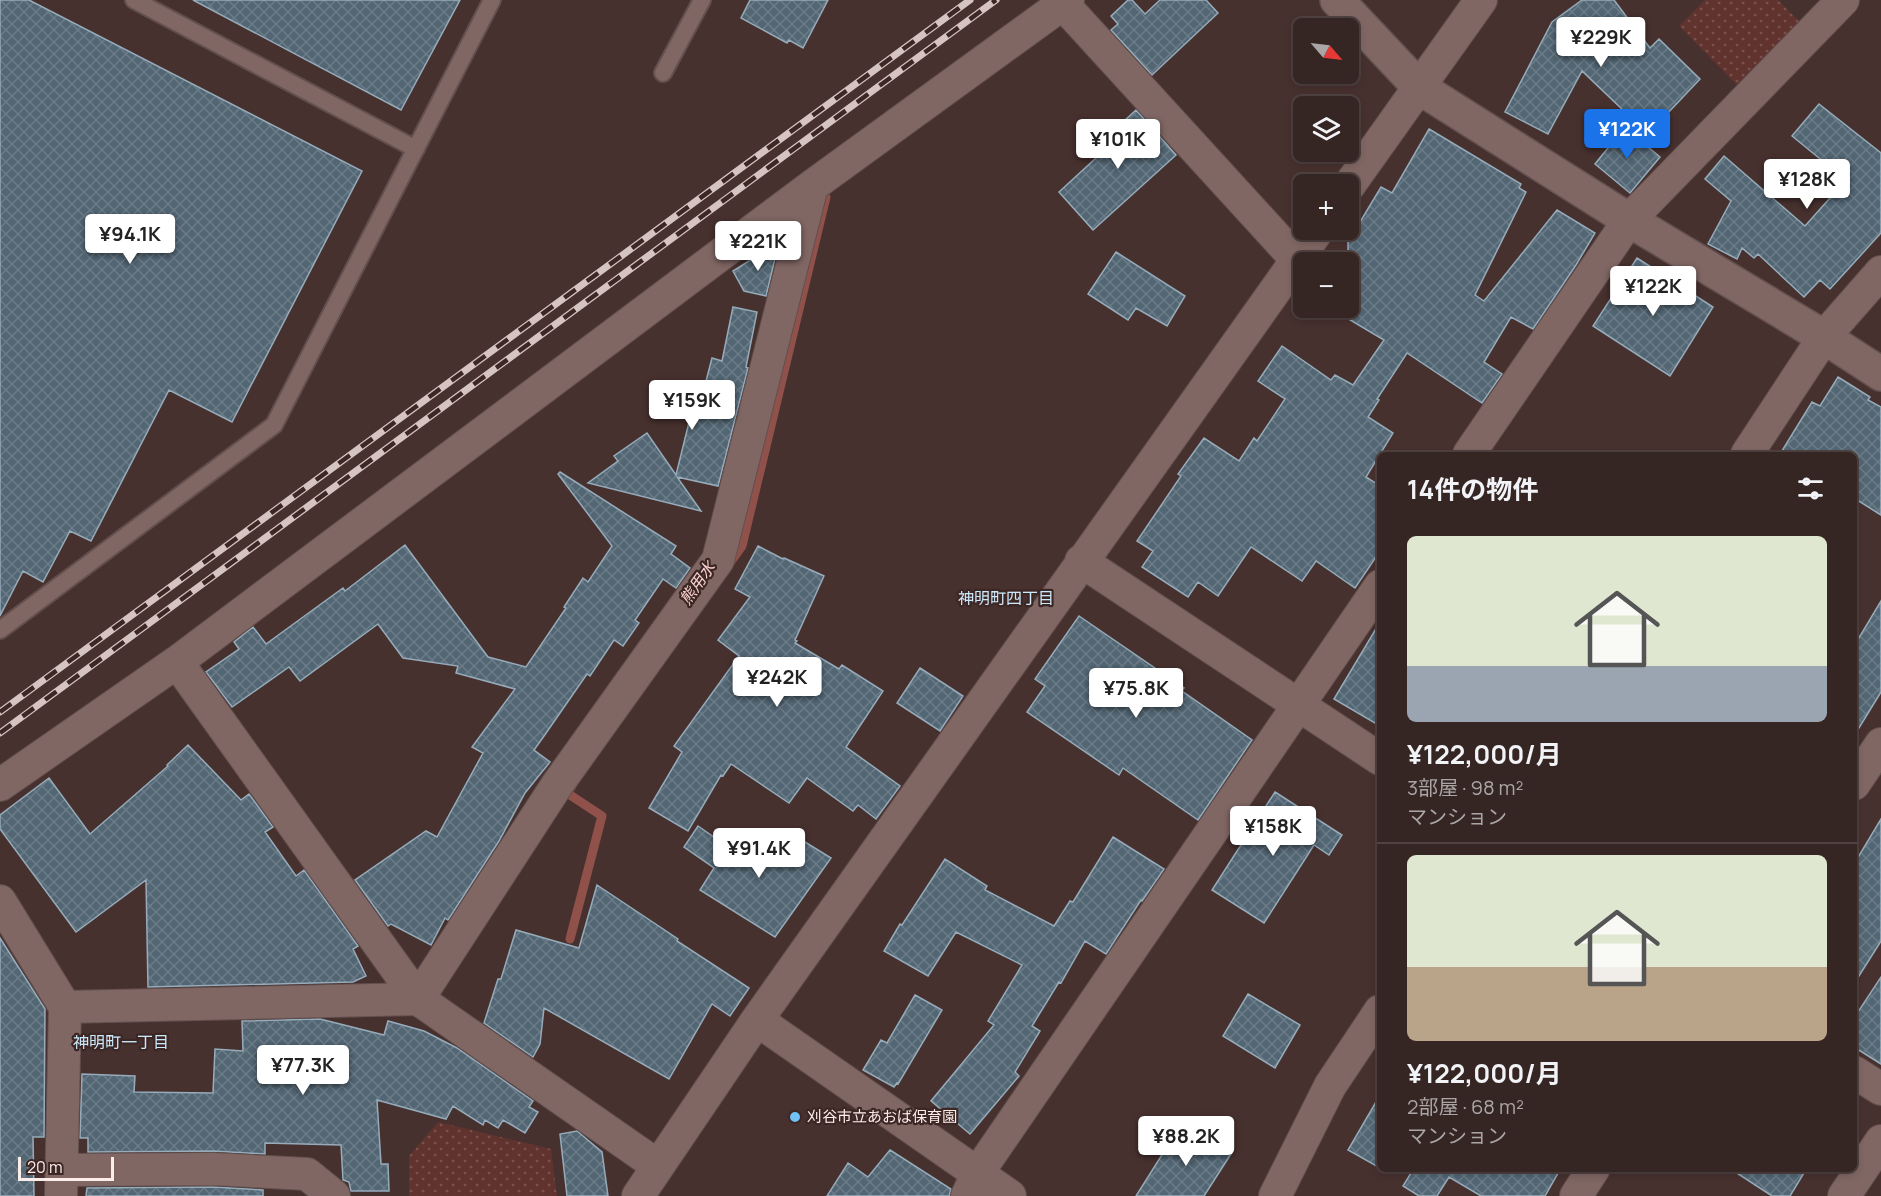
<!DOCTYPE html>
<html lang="ja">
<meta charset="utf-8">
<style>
body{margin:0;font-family:Manrope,"Noto Sans JP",sans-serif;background:#403130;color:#f1f3f6;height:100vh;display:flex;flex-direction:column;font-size:22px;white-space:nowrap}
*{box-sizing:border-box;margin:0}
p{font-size:20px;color:#aaa5a6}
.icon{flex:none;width:33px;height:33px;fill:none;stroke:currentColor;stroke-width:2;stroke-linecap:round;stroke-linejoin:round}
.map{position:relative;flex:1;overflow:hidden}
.side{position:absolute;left:1377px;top:452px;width:480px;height:720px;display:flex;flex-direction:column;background:#352523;border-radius:9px;box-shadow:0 3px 9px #0003,0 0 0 2px #4f4241}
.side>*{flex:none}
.needle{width:39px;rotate:118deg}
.tools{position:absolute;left:1293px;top:18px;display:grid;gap:12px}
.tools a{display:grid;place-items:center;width:66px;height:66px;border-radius:9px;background:#352523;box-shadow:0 3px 9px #0003,0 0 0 2px #4f4241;font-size:30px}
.scale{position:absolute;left:18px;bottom:15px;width:96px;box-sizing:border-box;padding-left:6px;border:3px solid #fcedeb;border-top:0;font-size:16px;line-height:21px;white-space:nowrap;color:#fcedeb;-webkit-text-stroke:4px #3c2725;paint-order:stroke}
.price{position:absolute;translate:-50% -51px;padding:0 14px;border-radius:6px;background:#fff;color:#222;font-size:20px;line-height:39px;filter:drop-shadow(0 2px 3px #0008)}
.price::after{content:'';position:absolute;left:50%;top:36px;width:18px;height:14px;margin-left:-9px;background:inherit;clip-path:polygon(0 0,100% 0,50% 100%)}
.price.on{background:#1a73e8;color:#fff}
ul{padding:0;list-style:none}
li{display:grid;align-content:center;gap:12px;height:318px;padding:0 30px}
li+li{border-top:2px solid #4f4241}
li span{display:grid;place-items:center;height:186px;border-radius:9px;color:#555}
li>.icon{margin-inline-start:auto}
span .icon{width:108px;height:108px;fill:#fffc;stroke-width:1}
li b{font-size:26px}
h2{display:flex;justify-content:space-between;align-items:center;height:72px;padding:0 30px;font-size:26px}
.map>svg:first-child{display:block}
</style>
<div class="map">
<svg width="1881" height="1196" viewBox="0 0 1881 1196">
<defs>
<pattern id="green-dots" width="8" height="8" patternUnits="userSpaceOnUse" patternTransform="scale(1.5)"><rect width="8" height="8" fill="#61332f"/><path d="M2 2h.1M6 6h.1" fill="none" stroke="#79514d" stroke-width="1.8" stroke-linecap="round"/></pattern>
<pattern id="building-cross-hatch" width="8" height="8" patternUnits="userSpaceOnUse" patternTransform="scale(1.5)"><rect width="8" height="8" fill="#526674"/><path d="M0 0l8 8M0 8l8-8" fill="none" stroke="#6c7c88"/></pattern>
</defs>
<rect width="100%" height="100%" fill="#47312f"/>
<!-- green -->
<path fill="url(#green-dots)" d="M1705,0h73l25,25 -63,63 -61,-62z
M438,1122l113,27 6,47h-148v-40z"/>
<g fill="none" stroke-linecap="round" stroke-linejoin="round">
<!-- stream -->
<path stroke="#90514b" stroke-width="9" d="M729,564l13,-18 84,-349
M570,939l32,-123 -35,-23 5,-7"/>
</g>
<!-- building -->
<path fill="url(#building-cross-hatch)" stroke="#96acbb" stroke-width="1.5" d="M0,0h29l333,171 -130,251 -63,-32 -78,151 -21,-10 -27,51 -20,-11 -23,45z
M193,0h267l-59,110z
M750,0h78l-25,48 -14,-8 -2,3 -46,-25z
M1128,0h4l13,14 15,-14h46l12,13 -66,62 -41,-45 7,-6 -7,-8z
M1582,0h32l36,48 9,-9 41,40 -52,55 -66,-63 -34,63 -43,-22 47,-90z
M1819,104l62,49v80l-51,56 -10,-9 -16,17 -46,-43 -4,4 -12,-10 -5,11 -29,-15 23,-43 -26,-22 19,-23 81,70 41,-46 -54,-44z
M1136,110l40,45 -83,75 -34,-38 50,-46 -6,-6z
M1625,127l35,30 -30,36 -35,-29z
M1429,129l92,55 -2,4 7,4 -51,103 9,6 73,-91 38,23 -19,32 -43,64 -22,-12 -27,45 18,12 -20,29 -75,-50 -30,46 2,1 -11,17 25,16 -27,44 14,9v65l-25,37 -39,-27 -14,20 -51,-34 -33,49 -20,-14 -10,15 -46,-30 11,-16 -16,-10 44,-65 -3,-2 26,-36 35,23 15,-23 3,3 28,-42 -27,-18 24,-35 49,34 4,-5 18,10 31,-45 -54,-32h18v-66l33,-55 11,6z
M779,242l-13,54 -22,-5 -11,-20z
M1116,252l69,44 -18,30 -31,-18 -8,12 -40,-26z
M1637,258l76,49 -43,69 -77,-50z
M733,307l24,5 -11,55 2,1 -30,118 -41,-9 24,34 -113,-28 30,-22 -4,-5 33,-23 29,42 17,-69 6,2 13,-50 10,3z
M1838,377l32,20 -2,3 13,7v108l-27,-17v-44h-74l32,-52 8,4z
M560,472l116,74 -5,8 19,14 -14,20 -13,-9 -28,41 4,3 -16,23 -9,-6 -24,36 -3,-2 -43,62 -10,14 16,12 -25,31 -26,48 -51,79 -3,-2 -14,27 -40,-21 -3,2 -33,-46 71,-49 11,6 46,-84 -11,-6 43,-58 -59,-16 2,-7 -55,-8 -25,-34 -78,57 -11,-14 -57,40 -26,-35 33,-23 -5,-7 19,-15 13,17 77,-56 2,3 60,-46 83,112 38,10 40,-59 -2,-1 19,-29 5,4 24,-36 -54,-72z
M758,546l25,13 1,-1 40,18 -29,64 2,1 -2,2 44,26 3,-4 41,26 -37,56 54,39 -24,33 -18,-14 -5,6 -46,-33 -18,25 -58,-39 -8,12 -2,-1 -33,56 -39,-23 33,-56 -8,-6 65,-90 -21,-16 32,-43 -15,-8z
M1881,601v91l-27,44v-90z
M1079,616l105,72 -2,3 70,49 -54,80 -75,-52 -4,7 -92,-63 18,-26 -10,-7z
M1380,622v104l-46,-27z
M920,668l43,28 -23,35 -43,-28z
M188,745l53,55 8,-6 24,33 -8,5 31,44 8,-6 54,76 -5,3 13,27 -13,6 -205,5 -2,-107 -70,52 -76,-103v-14l49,-37 41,56 78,-68 -1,-1z
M1275,792l67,43 -13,20 -15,-10 -50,78 -52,-33z
M1881,819v122l-27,43v-120z
M698,826l65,45 26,-39 42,26 -56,79 -75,-47 14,-22 -30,-21z
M1113,837l51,32 -22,32 -1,-1 -35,54 -21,-13 -24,42 -2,-1 -27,44 8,5 -25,41 4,4 -49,58 -39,-33 63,-76 -6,-4 34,-56 -66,-33 -28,44 -44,-25 16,-27 2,1 43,-66 42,27 -2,4 69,36 16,-25 3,1z
M597,885l81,54 -1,2 72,47 -19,28 -18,-12 -43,75 -125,-71 -4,36 -7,13 -49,-34 14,-44h3l15,-49 63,18z
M0,938l45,71 -1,128h-11l1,59h-34z
M1881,977v87l-27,-17v-29z
M1248,994l52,31 -25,43 -52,-32z
M915,995l27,15 -44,74 -1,-1 -3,4 -31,-17 18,-30 6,3z
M320,1019l64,16 4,-14 36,10 33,17 76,53 -4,6 9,5 -13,21 -22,-13 -5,8 -13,-8 -2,5 -30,-19 -7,13 -69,-19 4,64h7l1,27h-38l-2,-9 -6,-2 -2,-35 -76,-2v11l-52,-3 -125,1v-14h-8l2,-64 53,2 -1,16 79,1 2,-44 28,2 -1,-30z
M1380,1095v73l-32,-18z
M1182,1123l49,31 -27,42h-68z
M577,1131l25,21 6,44h-41l-7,-62z
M890,1150l61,39 -2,7h-122l21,-33 20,14z
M1414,1168h147l-16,28h-64l-32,-19 -12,19h-18l-16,-10z
M1729,1168h78l-17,28h-18z
M213,1187l50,3v6h-177l1,-8z"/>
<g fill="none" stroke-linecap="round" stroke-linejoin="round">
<!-- service casing -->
<g stroke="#624f4e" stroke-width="20">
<path id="service" d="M134,0l282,149
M663,73l39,-73
M0,630l274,-205 218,-425"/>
</g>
<!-- minor casing -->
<g stroke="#624f4e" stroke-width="34">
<path id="minor" d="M1063,4l233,255
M1348,187l133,-187
M1469,454l160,-234 214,-220
M1747,454l77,-117 57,-65
M1081,561l299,198
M177,662l241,337
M1854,784l27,-40
M0,785l177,-123 635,-476 256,-186
M0,901l65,106
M757,1020l253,176
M1854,1072l27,17
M658,1166l-240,-167 139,-214 161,-225 94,-374
M61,1170l152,-1 94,5 27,22
M61,1196l4,-189 353,-8
M638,1196l119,-176 561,-790
M967,1196l10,-22 403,-588
M1275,1196l55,-110 50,-75
M1576,1196l18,-28
M1844,1196l37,-55"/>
</g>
<!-- tertiary casing -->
<g stroke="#624f4e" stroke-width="36">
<path id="tertiary" d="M1337,0l83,88 209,132 195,117 57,37"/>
</g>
<!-- service -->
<use href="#service" stroke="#806764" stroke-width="16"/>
<!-- minor -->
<use href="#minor" stroke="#806764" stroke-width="32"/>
<!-- tertiary -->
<use href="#tertiary" stroke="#806764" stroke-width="33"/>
<!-- rail casing -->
<g stroke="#d5c4c2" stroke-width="7">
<path id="rail" d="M0,712l970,-712
M0,733l996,-733"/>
</g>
<!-- rail -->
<use href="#rail" stroke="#3c2725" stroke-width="4.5" stroke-dasharray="14" stroke-linecap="butt"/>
</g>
<!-- markers -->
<circle fill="#71c1f5" stroke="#3c2725" stroke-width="2" cx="795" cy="1117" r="6"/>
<g text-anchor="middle" stroke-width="4.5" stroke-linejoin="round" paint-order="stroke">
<!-- poi labels -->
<g font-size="15" fill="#fcedeb" stroke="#3c2725" text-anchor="start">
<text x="807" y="1122">刈谷市立あおば保育園</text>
</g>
<!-- water labels -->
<g font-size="16" font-style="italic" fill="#fad2cd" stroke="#3c2725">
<text transform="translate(697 583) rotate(-55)" y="6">熊用水</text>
</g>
<!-- neighbourhood labels -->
<g font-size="16" fill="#cce9fc" stroke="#3c2725">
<text x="1006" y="604">神明町四丁目</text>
<text x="121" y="1048">神明町一丁目</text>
</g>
</g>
</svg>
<div class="tools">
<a><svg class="needle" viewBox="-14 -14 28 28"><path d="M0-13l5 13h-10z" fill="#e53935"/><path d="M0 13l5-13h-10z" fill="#aaa5a6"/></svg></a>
<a><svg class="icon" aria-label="layers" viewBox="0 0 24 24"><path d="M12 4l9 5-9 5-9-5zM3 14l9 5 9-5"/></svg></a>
<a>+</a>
<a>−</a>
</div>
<div class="scale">20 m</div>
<b class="price" style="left:1601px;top:68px">¥229K</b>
<b class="price on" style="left:1627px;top:160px">¥122K</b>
<b class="price" style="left:1118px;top:170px">¥101K</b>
<b class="price" style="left:1807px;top:210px">¥128K</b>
<b class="price" style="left:130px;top:265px">¥94.1K</b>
<b class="price" style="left:758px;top:272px">¥221K</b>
<b class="price" style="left:1653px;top:317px">¥122K</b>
<b class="price" style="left:692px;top:431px">¥159K</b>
<b class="price" style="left:777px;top:708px">¥242K</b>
<b class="price" style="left:1136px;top:719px">¥75.8K</b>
<b class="price" style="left:1273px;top:857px">¥158K</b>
<b class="price" style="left:759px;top:879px">¥91.4K</b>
<b class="price" style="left:303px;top:1096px">¥77.3K</b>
<b class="price" style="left:1186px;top:1167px">¥88.2K</b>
<section class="side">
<h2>14件の物件<svg class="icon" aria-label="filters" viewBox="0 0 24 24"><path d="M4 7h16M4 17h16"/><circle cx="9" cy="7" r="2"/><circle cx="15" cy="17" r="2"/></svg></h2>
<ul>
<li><span style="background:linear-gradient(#dfe7d0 70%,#9aa5b1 0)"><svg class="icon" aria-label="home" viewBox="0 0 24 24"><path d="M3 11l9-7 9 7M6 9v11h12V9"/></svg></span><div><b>¥122,000/月</b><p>3部屋 · 98 m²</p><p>マンション</p></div></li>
<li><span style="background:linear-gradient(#dfe7d0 60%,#b9a48a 0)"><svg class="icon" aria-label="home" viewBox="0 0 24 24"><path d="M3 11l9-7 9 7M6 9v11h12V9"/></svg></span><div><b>¥122,000/月</b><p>2部屋 · 68 m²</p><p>マンション</p></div></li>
</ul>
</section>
</div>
